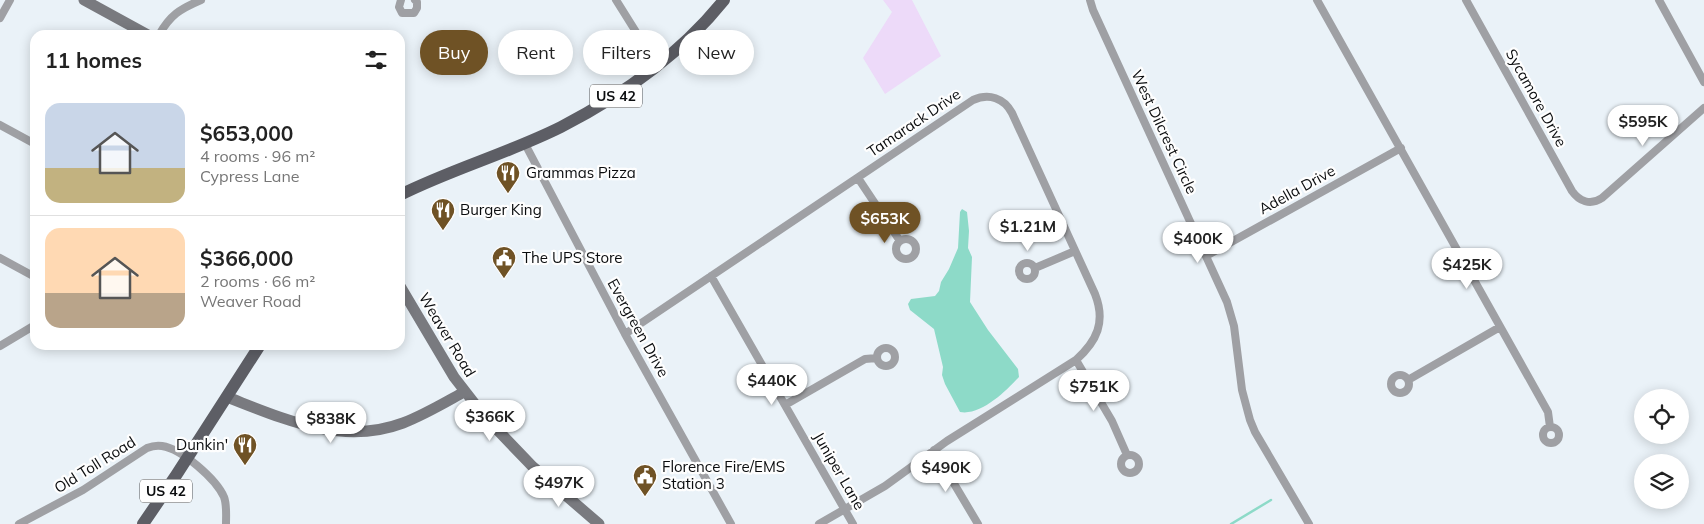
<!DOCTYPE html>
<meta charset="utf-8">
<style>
body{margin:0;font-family:Mulish,sans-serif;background:#f2f2f2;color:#222;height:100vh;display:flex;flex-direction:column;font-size:19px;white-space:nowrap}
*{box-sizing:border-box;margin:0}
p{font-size:16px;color:#767676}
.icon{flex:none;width:28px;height:28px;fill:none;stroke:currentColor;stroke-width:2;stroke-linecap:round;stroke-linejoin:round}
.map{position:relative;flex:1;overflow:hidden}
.side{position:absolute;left:30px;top:30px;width:375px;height:320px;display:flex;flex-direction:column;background:#fff;border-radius:15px;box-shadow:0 2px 12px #0003}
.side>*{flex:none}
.top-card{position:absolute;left:420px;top:30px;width:475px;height:45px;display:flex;gap:10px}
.buttons{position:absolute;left:1634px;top:389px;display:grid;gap:10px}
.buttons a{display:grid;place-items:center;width:55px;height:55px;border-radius:50%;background:#fff;box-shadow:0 2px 12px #0003;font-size:25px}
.price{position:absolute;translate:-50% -42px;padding:0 11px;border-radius:18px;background:#fff;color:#222;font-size:16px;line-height:32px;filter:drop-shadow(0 1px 2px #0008)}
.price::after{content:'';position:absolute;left:50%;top:30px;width:15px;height:11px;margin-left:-8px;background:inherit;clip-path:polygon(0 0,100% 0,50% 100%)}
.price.selected{background:#6f5225;color:#fff}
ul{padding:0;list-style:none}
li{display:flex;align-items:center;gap:15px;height:125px;padding:0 15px}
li+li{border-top:1px solid #e0e0e0}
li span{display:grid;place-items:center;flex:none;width:140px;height:100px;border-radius:15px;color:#555}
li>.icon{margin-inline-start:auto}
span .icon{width:60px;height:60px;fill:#fffc;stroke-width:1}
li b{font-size:21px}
h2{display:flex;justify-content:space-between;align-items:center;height:60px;padding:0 15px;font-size:21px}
.tag{padding:0 18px;border-radius:22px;background:#fff;box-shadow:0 2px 12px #0003;font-size:18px;line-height:45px}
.tag.selected{background:#6f5225;color:#fff}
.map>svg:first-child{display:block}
</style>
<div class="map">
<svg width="1704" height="524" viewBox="0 0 1704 524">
<rect width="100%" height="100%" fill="#eaf2f8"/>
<!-- green -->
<path fill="#eddaf9" d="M883,0h29l29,56 -56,38 -22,-36 29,-46z"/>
<!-- water -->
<path fill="#8ddac8" d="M962,209l5,3 2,19 -1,17 4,9 -2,45 18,28 30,39 1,8c-13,14 -38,39 -59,35l-15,-28 -3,-9 1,-8 -9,-38 -24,-19 -2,-6 3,-5 24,-3 4,-5 2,-9 8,-13 9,-21 2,-36z"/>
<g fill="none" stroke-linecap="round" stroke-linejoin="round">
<!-- stream -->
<path stroke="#8ddac8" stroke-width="2.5" d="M1231,524l40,-24"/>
<!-- street -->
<path stroke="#9fa0a4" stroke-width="8" d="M401,0l-2,7 3,6h12l3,-5v-6l-2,-2
M616,0l42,67
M1090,0l3,10 134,292 7,24 8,64 8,30 5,12 54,92
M1317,0l231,412 2,15
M1466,0l106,191c7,10 18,15 30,7l102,-90
M1659,0l45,82
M0,18l10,-18
M159,35c11,-20 21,-26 42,-35
M0,125l35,19
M524,142l101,192 106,190
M858,178l42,63
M896 249a10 10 0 1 1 20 0a10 10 0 1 1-20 0Z
M1206,256l195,-108
M0,258l35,19
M1019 271a8 8 0 1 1 16 0a8 8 0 1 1-16 0Z
M1035,268l40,-17
M711,276l142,248
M625,334l348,-234c16,-7 31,-2 39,13l83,181c11,28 2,47 -19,66l-129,81 -62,45 -66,38
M0,346l35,-21
M877 357a9 9 0 1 1 18 0a9 9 0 1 1-18 0Z
M1076,360l36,61 15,34
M1391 384a9 9 0 1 1 18 0a9 9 0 1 1-18 0Z
M1408,380l92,-53
M785,405l80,-46 12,-1
M1543 435a8 8 0 1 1 16 0a8 8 0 1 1-16 0Z
M934,450l44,74
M1121 464a9 9 0 1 1 18 0a9 9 0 1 1-18 0Z
M19,524l64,-34 64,-42c5,-2 9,-3 15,-2 20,3 54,33 62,51 3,8 2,18 2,27"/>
<!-- secondary -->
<path stroke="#797a7f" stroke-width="11" d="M84,0l64,35
M400,286l54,91 31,40 48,50 66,57
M227,397c57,22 115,49 176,26 21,-8 41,-20 61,-31"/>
<!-- primary -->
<path stroke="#5d5e65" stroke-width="12" d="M400,195c52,-26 109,-42 161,-68 62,-32 119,-72 163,-127
M143,524l32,-47 85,-132"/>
</g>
<!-- icons -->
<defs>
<g id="restaurant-pin" transform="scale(1.25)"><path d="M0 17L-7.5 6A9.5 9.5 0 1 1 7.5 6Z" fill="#6f5225" stroke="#fefefe"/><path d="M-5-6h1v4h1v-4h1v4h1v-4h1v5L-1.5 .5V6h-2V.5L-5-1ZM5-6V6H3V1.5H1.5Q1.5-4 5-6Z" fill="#fff"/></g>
<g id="civic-pin" transform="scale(1.25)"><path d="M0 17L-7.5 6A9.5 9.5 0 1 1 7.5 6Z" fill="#6f5225" stroke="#fefefe"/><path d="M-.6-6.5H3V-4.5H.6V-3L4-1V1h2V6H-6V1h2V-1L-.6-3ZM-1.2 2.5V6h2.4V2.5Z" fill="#fff"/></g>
</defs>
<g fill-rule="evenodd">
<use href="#restaurant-pin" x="508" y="173"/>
<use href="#restaurant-pin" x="443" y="210"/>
<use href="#civic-pin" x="504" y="258"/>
<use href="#restaurant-pin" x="245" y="445"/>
<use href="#civic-pin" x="645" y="476"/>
</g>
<g text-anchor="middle" stroke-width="4.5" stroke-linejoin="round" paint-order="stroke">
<!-- shield labels -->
<g fill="#fefefe" stroke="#535556" stroke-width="1">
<rect x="590" y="84.5" width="52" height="23" rx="4"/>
<rect x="140" y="479.5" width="52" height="23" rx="4"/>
</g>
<g font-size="14" font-weight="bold" fill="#0a0c0e">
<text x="616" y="101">US 42</text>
<text x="166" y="496">US 42</text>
</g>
<!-- street labels -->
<g font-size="15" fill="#0a0c0e" stroke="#fefefe">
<text transform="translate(1536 98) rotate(61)" y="5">Sycamore Drive</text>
<text transform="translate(914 123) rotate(-34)" y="5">Tamarack Drive</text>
<text transform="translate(1164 132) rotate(65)" y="5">West Dilcrest Circle</text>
<text transform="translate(1297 190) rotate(-29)" y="5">Adella Drive</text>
<text transform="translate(638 328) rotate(61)" y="5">Evergreen Drive</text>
<text transform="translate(447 335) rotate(59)" y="5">Weaver Road</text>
<text transform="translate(95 465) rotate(-32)" y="5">Old Toll Road</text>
<text transform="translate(839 471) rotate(60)" y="5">Juniper Lane</text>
</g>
<!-- poi labels -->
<g font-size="15" fill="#0a0c0e" stroke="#fefefe" text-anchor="start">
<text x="526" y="178">Grammas Pizza</text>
<text x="460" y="215">Burger King</text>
<text x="522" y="263">The UPS Store</text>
<text x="228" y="450" text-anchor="end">Dunkin'</text>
<text x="662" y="472">Florence Fire/EMS<tspan x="662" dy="17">Station 3</tspan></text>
</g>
</g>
</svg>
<div class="buttons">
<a><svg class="icon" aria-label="locate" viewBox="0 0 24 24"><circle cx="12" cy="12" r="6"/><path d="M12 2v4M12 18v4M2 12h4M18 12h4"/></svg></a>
<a><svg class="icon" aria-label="layers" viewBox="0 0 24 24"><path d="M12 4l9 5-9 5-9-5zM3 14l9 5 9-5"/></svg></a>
</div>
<b class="price" style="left:1643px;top:147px">$595K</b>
<b class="price selected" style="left:885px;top:244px">$653K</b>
<b class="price" style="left:1028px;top:252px">$1.21M</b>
<b class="price" style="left:1198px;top:264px">$400K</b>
<b class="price" style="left:1467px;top:290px">$425K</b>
<b class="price" style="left:772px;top:406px">$440K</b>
<b class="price" style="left:1094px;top:412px">$751K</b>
<b class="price" style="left:490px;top:442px">$366K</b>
<b class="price" style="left:331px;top:444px">$838K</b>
<b class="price" style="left:946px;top:493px">$490K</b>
<b class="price" style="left:559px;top:508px">$497K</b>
<div class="top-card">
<a class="tag selected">Buy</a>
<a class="tag">Rent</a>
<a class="tag">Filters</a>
<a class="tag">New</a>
</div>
<section class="side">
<h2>11 homes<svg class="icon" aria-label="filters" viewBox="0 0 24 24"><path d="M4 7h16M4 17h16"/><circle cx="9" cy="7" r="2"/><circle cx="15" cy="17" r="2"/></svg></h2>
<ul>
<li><span style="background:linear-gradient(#c9d6e8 65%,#c2b280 0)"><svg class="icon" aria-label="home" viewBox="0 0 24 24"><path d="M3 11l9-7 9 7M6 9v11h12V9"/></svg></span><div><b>$653,000</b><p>4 rooms · 96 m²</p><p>Cypress Lane</p></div></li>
<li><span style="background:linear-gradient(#ffd9b3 65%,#b9a48a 0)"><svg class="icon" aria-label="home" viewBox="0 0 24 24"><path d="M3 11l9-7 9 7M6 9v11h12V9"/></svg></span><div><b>$366,000</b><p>2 rooms · 66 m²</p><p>Weaver Road</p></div></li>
</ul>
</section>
</div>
